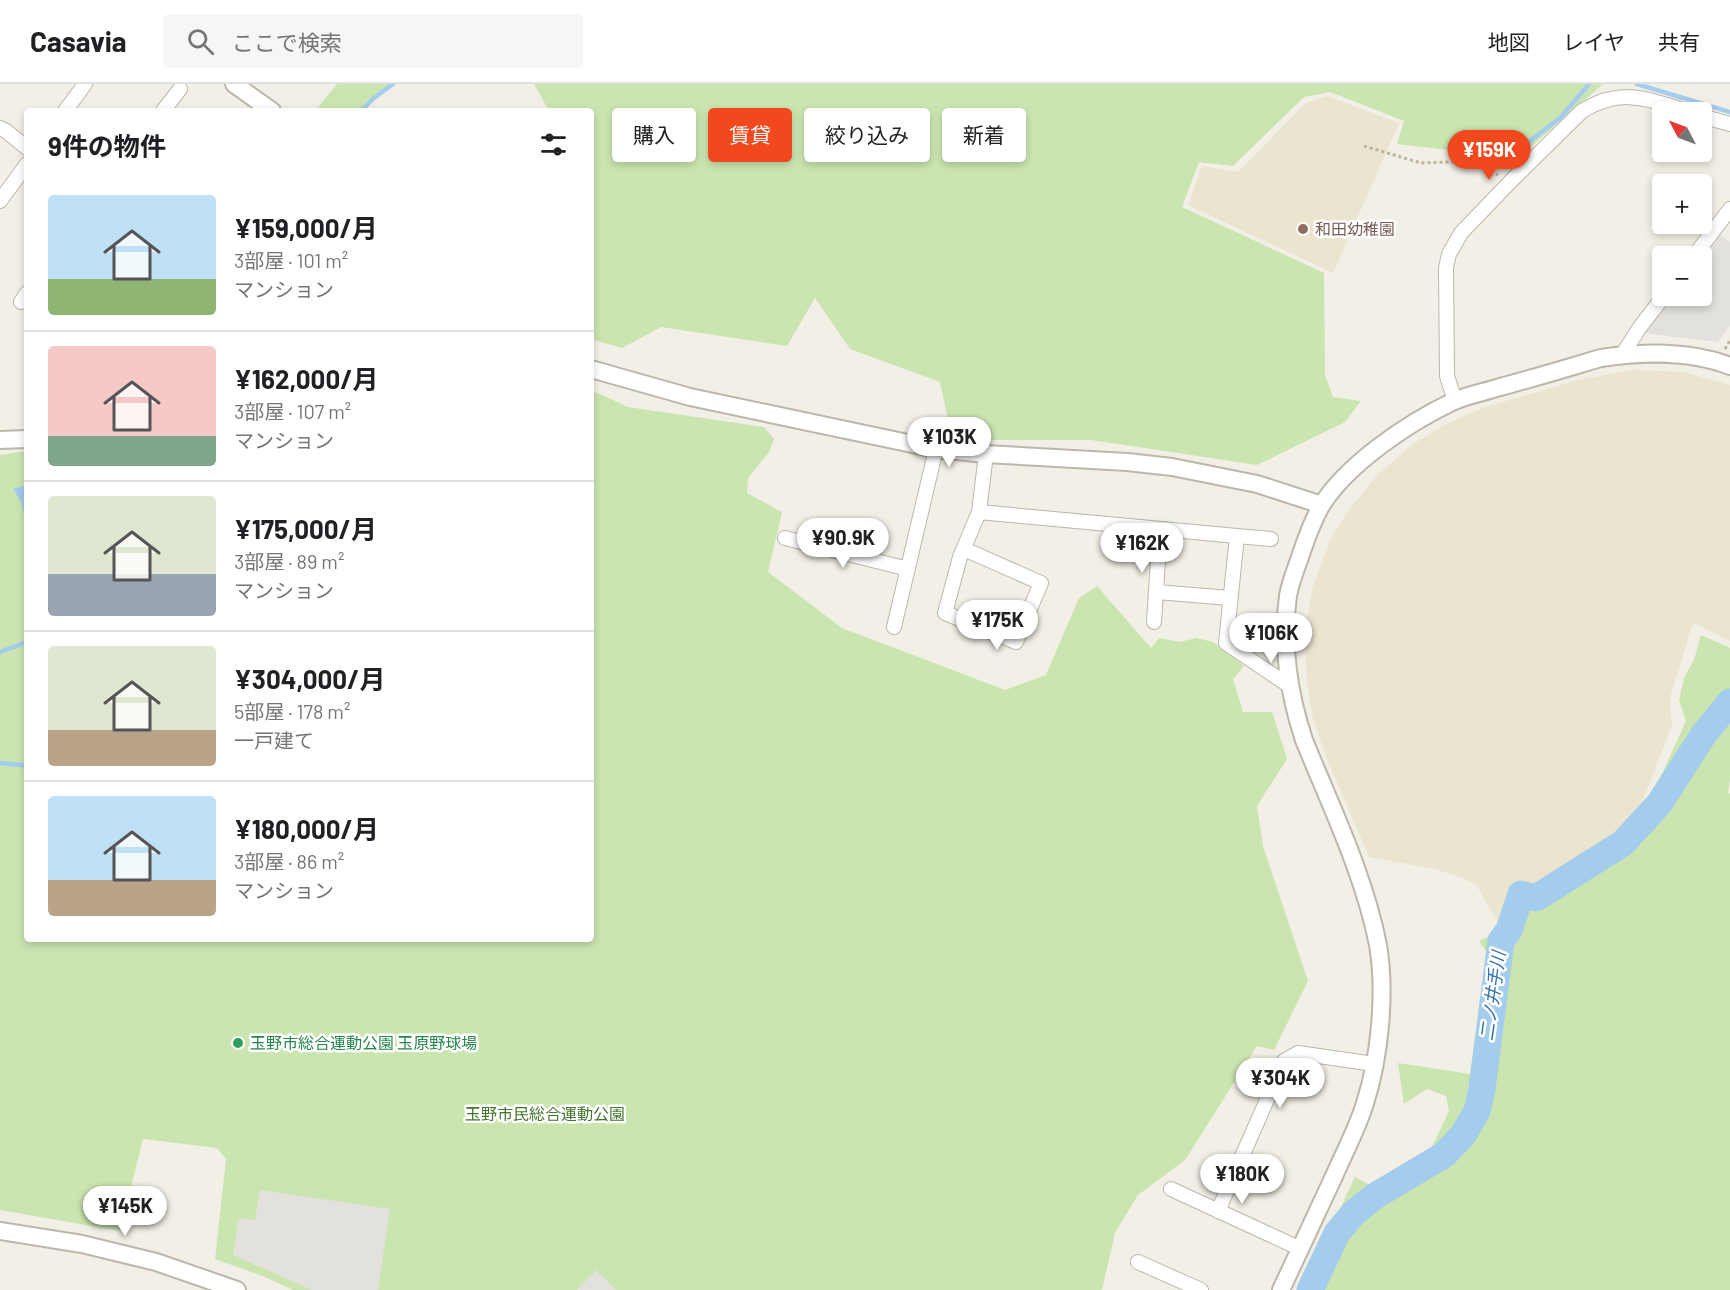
<!DOCTYPE html>
<html lang="ja">
<meta charset="utf-8">
<style>
body{margin:0;font-family:Barlow,"Noto Sans JP",sans-serif;background:#f6f6f6;color:#202124;height:100vh;display:flex;flex-direction:column;font-size:22px;white-space:nowrap}
*{box-sizing:border-box;margin:0}
p{font-size:20px;color:#757577}
.icon{flex:none;width:33px;height:33px;fill:none;stroke:currentColor;stroke-width:2;stroke-linecap:round;stroke-linejoin:round}
.map{position:relative;flex:1;overflow:hidden}
.panel{position:absolute;left:24px;top:24px;width:570px;height:834px;display:flex;flex-direction:column;background:#fff;border-radius:6px;box-shadow:0 3px 9px #0003}
.panel>*{flex:none}
.banner{position:absolute;left:612px;top:24px;width:570px;height:54px;display:flex;gap:12px}
.needle{width:39px;rotate:311deg}
.tools{position:absolute;left:1652px;top:18px;display:grid;gap:12px}
.tools a{display:grid;place-items:center;width:60px;height:60px;border-radius:6px;background:#fff;box-shadow:0 3px 9px #0003;font-size:30px}
.price{position:absolute;translate:-50% -51px;padding:0 14px;border-radius:21px;background:#fff;color:#222;font-size:20px;line-height:39px;filter:drop-shadow(0 2px 3px #0008)}
.price::after{content:'';position:absolute;left:50%;top:36px;width:18px;height:14px;margin-left:-9px;background:inherit;clip-path:polygon(0 0,100% 0,50% 100%)}
.price.current{background:#f1481e;color:#fff}
ul{padding:0;list-style:none}
li{display:flex;align-items:center;gap:18px;height:150px;padding:0 24px}
li+li{border-top:2px solid #e0e0e0}
li span{display:grid;place-items:center;flex:none;width:168px;height:120px;border-radius:6px;color:#555}
li>.icon{margin-inline-start:auto}
span .icon{width:72px;height:72px;fill:#fffc;stroke-width:1}
li b{font-size:26px}
h2{display:flex;justify-content:space-between;align-items:center;height:72px;padding:0 24px;font-size:26px}
.pill{padding:0 21px;border-radius:6px;background:#fff;box-shadow:0 3px 9px #0003;font-size:21px;line-height:54px}
.pill.current{background:#f1481e;color:#fff}
header{display:flex;align-items:center;gap:36px;box-sizing:border-box;height:84px;padding:0 30px;background:#fff;border-bottom:2px solid #e0e0e0}
header strong{font-size:28px}
nav{display:flex;gap:33px;margin-inline-start:auto;font-size:21px}
.search{width:420px;height:54px;background:#f6f6f6;display:flex;align-items:center;gap:15px;box-sizing:border-box;padding:0 21px;border-radius:6px;color:#757577;font-size:22px}
.map>svg:first-child{display:block}
</style>
<header>
<strong>Casavia</strong>
<div class="search"><svg class="icon" aria-label="search" viewBox="0 0 24 24"><circle cx="10" cy="10" r="6"/><path d="M15 15l6 6"/></svg>ここで検索</div>
<nav><a>地図</a><a>レイヤ</a><a>共有</a></nav>
</header>
<div class="map">
<svg width="1730" height="1206" viewBox="0 0 1730 1206">
<rect width="100%" height="100%" fill="#f2efe6"/>
<!-- education -->
<path fill="#ebe5d0" d="M1327,12l72,27 -66,150 -145,-68 14,-39 36,6 68,-69z
M1632,286l51,2 47,13v256l-37,-18 -23,75 2,28 -38,97 -107,67 -6,-5 -3,4 -13,36 -7,-3 -21,-36 -12,-7 -30,-10 -66,-12 -43,-100 -13,-38 -6,-35 -2,-39 3,-32 5,-27 17,-46 16,-26 32,-40 35,-30 33,-20 39,-17 93,-27z"/>
<!-- green -->
<path fill="#cbe5b0" d="M337,0h54l-16,10 -9,17h-48l1,-5z
M534,0h1069l-85,74 -121,-14 7,-23 -74,-29 -26,5 -71,69 -34,-4 -17,45 142,66 1,102 8,22 28,4 -16,21 -88,43 -166,-25h-114l-29,-21 -8,-37 -90,-33 -35,-51 -28,48 -126,-19 -39,21 -31,-9v-228h-42z
M591,306l37,17 136,20 10,12 -5,13 -21,26 -1,15 35,19 -14,60 74,56 163,62 41,-15 33,-77 18,-12 54,62 8,-10 21,4 16,-4 17,4 31,24 -11,13 10,33h29l15,47 -30,47 6,40 45,135 -34,69 -17,-4 -72,114 -47,35 -23,38 -13,57h-809l-28,-13 -50,-18 11,-100 -9,-11 -74,-9 -23,92 -120,-21v-755l27,-4v488h564z
M1701,551l29,13v130l-2,14 2,2v496h-428l53,-113 32,17 43,-43 19,-40 -3,-15 -19,-7 -23,15 -6,-41 72,11 17,-121 -8,-12 22,-10 26,-23 101,-59 58,-128 -7,-21 5,-22 10,-18z"/>
<!-- parking -->
<path fill="#e3e1de" d="M1720,151l10,7v84l-12,16 -75,-9 30,-37h28v-37z
M260,1106l130,19 -12,81h-66l-79,-35 6,-37 16,2z
M596,1186l20,20h-39z"/>
<!-- water -->
<path fill="#a4cced" d="M27,401v41l-6,-24 -8,-13z"/>
<g fill="none" stroke-linecap="round" stroke-linejoin="round">
<!-- stream -->
<path stroke="#a4cced" stroke-width="4.5" d="M1637,0l93,28
M361,27l13,-13 19,-14
M1450,60l67,7 44,-34 28,-33
M0,568l27,-10
M0,679l21,2 6,3"/>
<!-- river -->
<path stroke="#a4cced" stroke-width="27" d="M1310,1206l27,-57 17,-20 21,-17 69,-41 19,-20 14,-24 5,-22 19,-148 8,-11 12,-36 15,4 87,-55 36,-39 45,-70 26,-32"/>
<!-- minor casing -->
<g stroke="#bdb7a9" stroke-width="16">
<path id="minor" d="M65,27l20,-27
M163,27l17,-22
M1701,32l29,8
M0,44l6,3 21,17
M0,117l27,-37
M1694,172l36,-47
M21,218l6,-9
M1622,271l18,-28 24,-31
M1455,317l-8,-25 -1,-108 3,-14 12,-21 49,-51 72,-71c41,-25 67,-11 108,1
M986,370l-7,58 258,24
M785,454l123,31
M1271,455l-34,-3 -11,107 65,44
M964,465l77,34 -25,59 -71,-29 15,-56 19,-45
M1157,508l73,6
M1154,538l6,-93
M894,543l42,-178
M1171,1105l130,60
M1218,1127l66,-150 14,-8 76,11
M1138,1178l63,28"/>
</g>
<!-- tertiary casing -->
<g stroke="#bdb7a9" stroke-width="20">
<path id="tertiary" d="M234,0l38,27
M591,285l99,28 246,52 50,5 141,8 45,5 85,17 65,21
M0,356l27,-1
M0,1147l82,13 74,18 81,28
M1281,1206c18,-39 36,-77 54,-116 10,-23 23,-47 30,-71 15,-46 21,-111 13,-158 -14,-71 -47,-138 -74,-205 -15,-45 -23,-97 -16,-144 2,-13 8,-27 12,-39 6,-18 12,-35 21,-51 26,-42 87,-83 131,-104 15,-7 33,-10 48,-15 34,-9 67,-19 101,-29 42,-6 88,-8 129,8"/>
</g>
<!-- path -->
<path stroke="#bfb49b" stroke-width="3" stroke-dasharray="3 3" stroke-linecap="butt" d="M1364,62l57,17 51,-2 26,14
M1725,265l5,-9"/>
<!-- minor -->
<use href="#minor" stroke="#fff" stroke-width="14"/>
<!-- tertiary -->
<use href="#tertiary" stroke="#fff" stroke-width="16"/>
</g>
<!-- markers -->
<circle fill="#8d6e63" stroke="#fff" stroke-width="2" cx="1303" cy="145" r="6"/>
<circle fill="#2e9e5b" stroke="#fff" stroke-width="2" cx="238" cy="959" r="6"/>
<g text-anchor="middle" stroke-width="5" stroke-linejoin="round" paint-order="stroke">
<!-- education labels -->
<g font-size="16" fill="#785e54" stroke="#fff" text-anchor="start">
<text x="1315" y="151">和田幼稚園</text>
</g>
<!-- leisure labels -->
<g font-size="16" fill="#27864d" stroke="#fff" text-anchor="start">
<text x="250" y="965">玉野市総合運動公園 玉原野球場</text>
</g>
<!-- park labels -->
<g font-size="16" fill="#43742b" stroke="#fff">
<text x="545" y="1036">玉野市民総合運動公園</text>
</g>
<!-- water labels -->
<g font-size="18" font-style="italic" fill="#3373ac" stroke="#fff">
<text transform="translate(1493 912) rotate(-82)" y="6">二ノ井手川</text>
</g>
</g>
</svg>
<div class="tools">
<a><svg class="needle" viewBox="-14 -14 28 28"><path d="M0-13l5 13h-10z" fill="#e53935"/><path d="M0 13l5-13h-10z" fill="#757577"/></svg></a>
<a>+</a>
<a>−</a>
</div>
<b class="price current" style="left:1489px;top:97px">¥159K</b>
<b class="price" style="left:949px;top:384px">¥103K</b>
<b class="price" style="left:843px;top:485px">¥90.9K</b>
<b class="price" style="left:1142px;top:490px">¥162K</b>
<b class="price" style="left:997px;top:567px">¥175K</b>
<b class="price" style="left:1271px;top:580px">¥106K</b>
<b class="price" style="left:1280px;top:1025px">¥304K</b>
<b class="price" style="left:1242px;top:1121px">¥180K</b>
<b class="price" style="left:125px;top:1153px">¥145K</b>
<div class="banner">
<a class="pill">購入</a>
<a class="pill current">賃貸</a>
<a class="pill">絞り込み</a>
<a class="pill">新着</a>
</div>
<section class="panel">
<h2>9件の物件<svg class="icon" aria-label="filters" viewBox="0 0 24 24"><path d="M4 7h16M4 17h16"/><circle cx="9" cy="7" r="2"/><circle cx="15" cy="17" r="2"/></svg></h2>
<ul>
<li><span style="background:linear-gradient(#bfe0f5 70%,#8fb573 0)"><svg class="icon" aria-label="home" viewBox="0 0 24 24"><path d="M3 11l9-7 9 7M6 9v11h12V9"/></svg></span><div><b>¥159,000/月</b><p>3部屋 · 101 m²</p><p>マンション</p></div></li>
<li><span style="background:linear-gradient(#f6c9c9 75%,#7fa58c 0)"><svg class="icon" aria-label="home" viewBox="0 0 24 24"><path d="M3 11l9-7 9 7M6 9v11h12V9"/></svg></span><div><b>¥162,000/月</b><p>3部屋 · 107 m²</p><p>マンション</p></div></li>
<li><span style="background:linear-gradient(#dfe7d0 65%,#9aa5b1 0)"><svg class="icon" aria-label="home" viewBox="0 0 24 24"><path d="M3 11l9-7 9 7M6 9v11h12V9"/></svg></span><div><b>¥175,000/月</b><p>3部屋 · 89 m²</p><p>マンション</p></div></li>
<li><span style="background:linear-gradient(#dfe7d0 70%,#b9a48a 0)"><svg class="icon" aria-label="home" viewBox="0 0 24 24"><path d="M3 11l9-7 9 7M6 9v11h12V9"/></svg></span><div><b>¥304,000/月</b><p>5部屋 · 178 m²</p><p>一戸建て</p></div></li>
<li><span style="background:linear-gradient(#bfe0f5 70%,#b9a48a 0)"><svg class="icon" aria-label="home" viewBox="0 0 24 24"><path d="M3 11l9-7 9 7M6 9v11h12V9"/></svg></span><div><b>¥180,000/月</b><p>3部屋 · 86 m²</p><p>マンション</p></div></li>
</ul>
</section>
</div>
